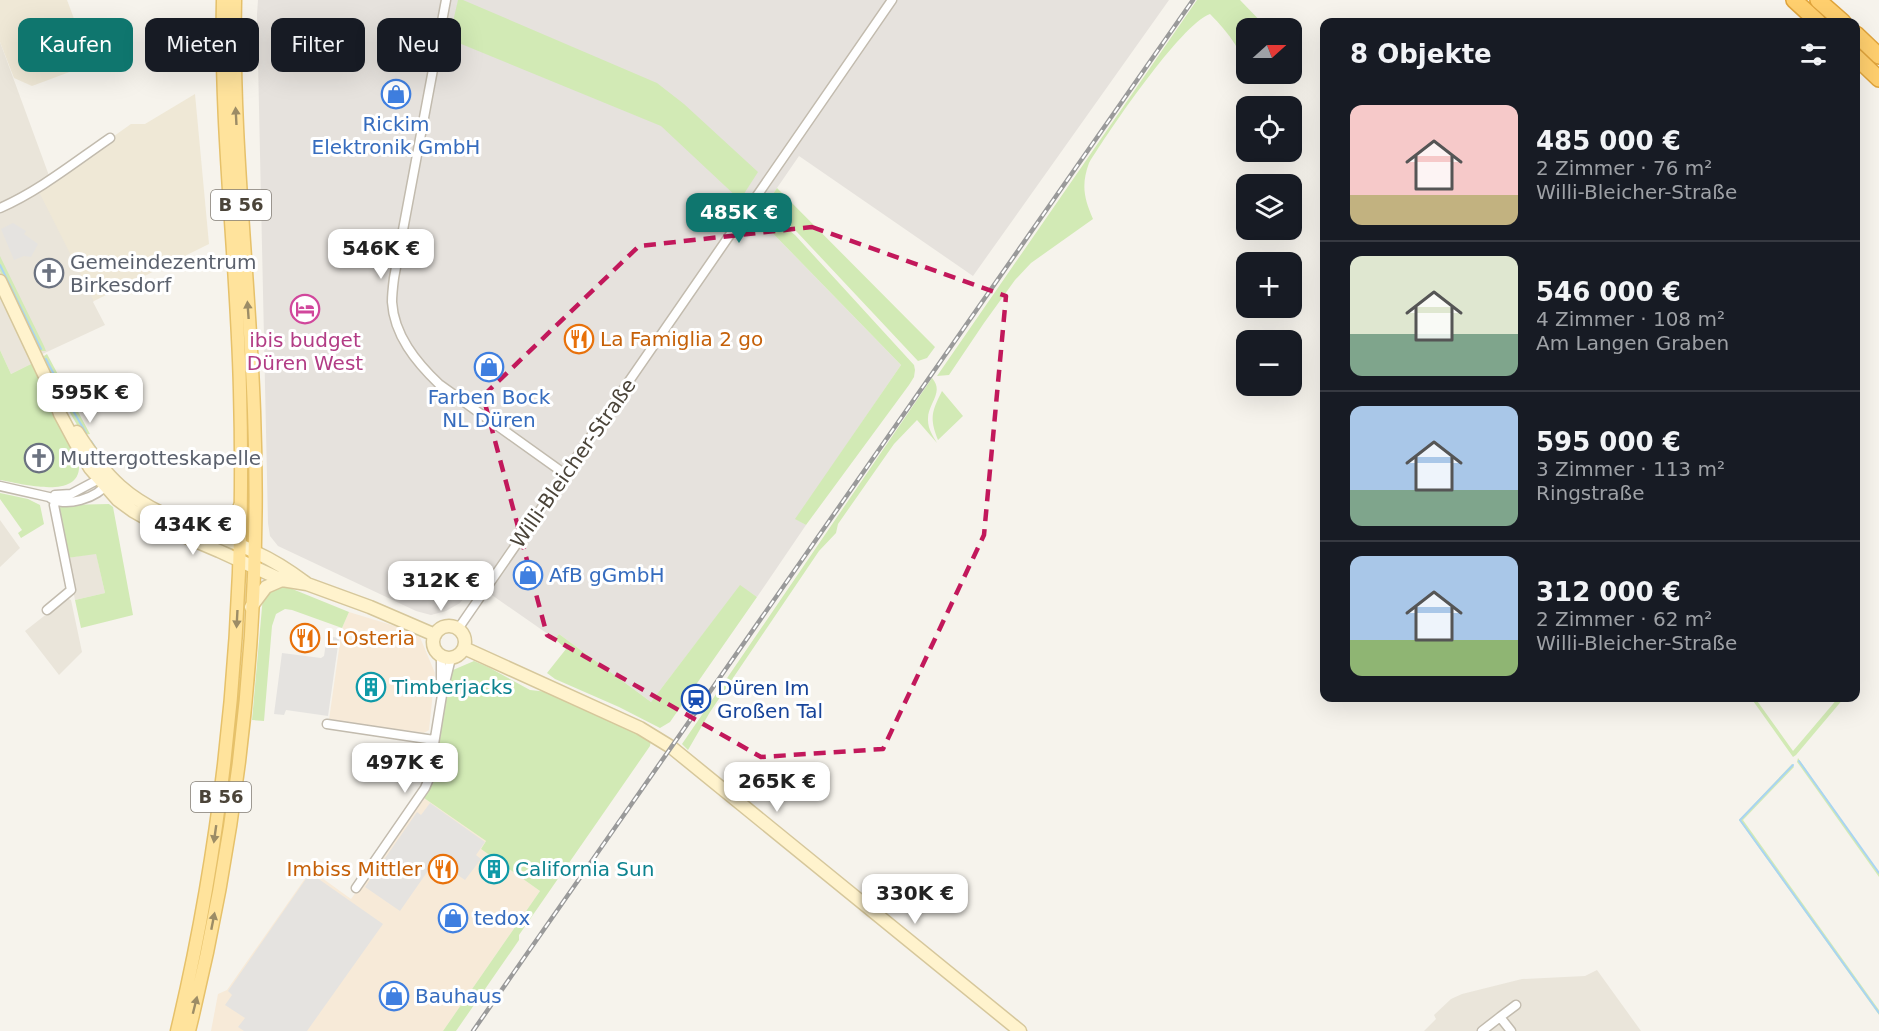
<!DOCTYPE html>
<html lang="de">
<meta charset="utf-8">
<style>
body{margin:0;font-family:"DejaVu Sans",sans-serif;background:#242831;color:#f1f3f6;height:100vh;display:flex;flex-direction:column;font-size:22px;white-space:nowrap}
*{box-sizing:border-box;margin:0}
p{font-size:20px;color:#9ea1a6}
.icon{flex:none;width:33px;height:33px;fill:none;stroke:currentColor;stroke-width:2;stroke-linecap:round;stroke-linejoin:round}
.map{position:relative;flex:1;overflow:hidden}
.details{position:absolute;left:1320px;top:18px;width:540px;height:684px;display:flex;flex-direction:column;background:#171b24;border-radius:12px;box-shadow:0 6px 24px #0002}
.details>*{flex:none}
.top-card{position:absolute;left:18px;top:18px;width:570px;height:54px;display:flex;gap:12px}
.needle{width:39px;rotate:69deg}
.buttons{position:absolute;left:1236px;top:18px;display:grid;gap:12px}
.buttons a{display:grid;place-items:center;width:66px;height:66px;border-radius:12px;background:#171b24;box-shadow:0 6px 24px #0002;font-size:30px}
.price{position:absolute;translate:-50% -51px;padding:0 14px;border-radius:12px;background:#fff;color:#222;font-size:20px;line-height:39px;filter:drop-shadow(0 2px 3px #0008)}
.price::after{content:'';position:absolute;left:50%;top:36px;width:18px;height:14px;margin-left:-9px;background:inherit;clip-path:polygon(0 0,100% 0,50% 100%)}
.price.active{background:#0f766e;color:#fff}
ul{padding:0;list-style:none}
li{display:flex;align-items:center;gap:18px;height:150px;padding:0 30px}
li+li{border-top:2px solid #363941}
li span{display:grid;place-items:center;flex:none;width:168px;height:120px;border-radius:12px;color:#555}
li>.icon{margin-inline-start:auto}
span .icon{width:72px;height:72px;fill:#fffc;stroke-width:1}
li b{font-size:26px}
h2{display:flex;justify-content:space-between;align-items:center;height:72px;padding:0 30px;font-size:26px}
.pill{padding:0 21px;border-radius:12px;background:#171b24;box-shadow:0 6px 24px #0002;font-size:21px;line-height:54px}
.pill.active{background:#0f766e;color:#fff}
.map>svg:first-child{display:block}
</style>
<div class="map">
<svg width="1879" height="1031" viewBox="0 0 1879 1031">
<rect width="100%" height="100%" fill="#f6f3ec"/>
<!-- residential -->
<path fill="#eae5da" d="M0,42l51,139 43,120 -1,1 12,23 -69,32 -1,5 -24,12 -11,-24z
M0,520l20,28 -20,19z
M96,553l9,40 -30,7 -8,-42z
M67,598l4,2 11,52 -23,23 -34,-44z
M1597,970l44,61h-217l12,-12 -2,-4 17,-16 11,-5 60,-15 63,-3z"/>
<!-- commercial -->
<path fill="#f7ead8" d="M349,612l49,15 21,8 16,38 -6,57 -5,3 -95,-13 13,-92z
M424,798l62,43 -5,8 59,42 -97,140h-232l7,-37 9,-4 84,-120 40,29z"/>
<!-- industrial -->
<path fill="#e6e2dd" d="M258,0h911l-196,276 -174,-120 -42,61 144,148 -105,154 10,6 -49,72 -17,-11 -89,116 -92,-68 -4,5 -79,-55 -16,19 -14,8 -15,4 -15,-4 -138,-65 -8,-10 -2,-13 -11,-508z"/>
<!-- education -->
<path fill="#efe8d6" d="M0,0h67l24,64 -59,22 -18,-8 -14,-36z
M195,94l14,150 -115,57 -56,-111 93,-66h14z"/>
<!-- green -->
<path fill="#d2eab5" d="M458,0h5l194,83 27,21 74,68 -18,28 -79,-74 -212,-87z
M1197,0h43l27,28h-21v43l-8,10c0,-6 4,-12 4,-18 0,-15 -21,-38 -32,-49 -29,10 -102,118 -121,149 -8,22 -5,35 4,56l-62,44 -16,17 -31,43 -35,52 -12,1z
M777,188l158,159 -8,11 -9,3 -121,-129 -31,-28z
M763,209l32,26 119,130 1,5 -1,7 -5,8 -103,140 -11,-6 106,-154 -144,-148z
M0,256l44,90 2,5h-7l-39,-80z
M0,350l11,24 24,-12 44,103c2,36 -60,18 -79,15z
M47,354l43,80 -7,1 -17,-29 -23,-46 1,-4z
M932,378c13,15 -5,26 -4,42 0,9 5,16 9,23l-20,-23 -23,24 -56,80 -2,9 -17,18 -109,161 -22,38 -6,-6z
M942,391l21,25 -25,24c-9,-22 -6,-29 4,-49z
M0,493l28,6 12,6 4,19 -23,14 -3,-5 4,-3 -22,-31z
M109,504l4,3 20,108 -52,13 -6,-28 30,-7 -9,-39 -29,4 -9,-46 2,-5 5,-2z
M740,585l17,12 -87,125 -10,6 -41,-21 -64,-28 -8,-6 19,-24 -11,-10 4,-5 92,68z
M285,586l64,26 -7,16 -50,-18 -7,-1 -9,5 -4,12 -8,95 -12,-1 11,-124 9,-8z
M474,661l14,6 42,23 18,2 50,21 53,27 -1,6 -131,189v5l-63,91h-13l97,-140 -59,-42 5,-8 -62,-43 9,-18 12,-77 8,-33z
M1751,698h4l38,53 45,-53h6l-48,57 -3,2z
M1798,758l81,115v4l-79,-111 -3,-4z
M1792,764l2,3 -51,53 136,190v5l-140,-195z"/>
<!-- parking -->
<path fill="#e5e3e0" d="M13,223l13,8 -2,3 14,10 -7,13 -7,-1 -10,4 -13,-31z
M327,636l12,2 -11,78 -42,-6 -2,5 -10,-1 8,-61 39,5 3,-2z
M430,803l55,39 -9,13 5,4 -16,21 -16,-11 -4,5 -13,-9 -32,46 -35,-24 52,-75 4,3z
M310,873l73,51 -76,107h-63l-6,-4 7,-9 -20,-13 7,-10 -4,-4z"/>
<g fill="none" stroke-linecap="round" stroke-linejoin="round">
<!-- stream -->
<path stroke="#a9d4f2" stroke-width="2" d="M0,265l41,84
M46,359l22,43 18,31
M91,441l6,9
M1799,761l80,112
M1793,765l-53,55 139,193"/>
<!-- minor casing -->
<g stroke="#c2bbae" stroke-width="11">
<path id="minor" d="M446,0l-52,278c-1,8 -2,16 -2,24 2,33 24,60 47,82l126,90
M0,208c39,-17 75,-46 110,-70
M0,486l49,11c13,12 52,1 58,-15
M55,495l16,-1 32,-17
M47,610l24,-20 -17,-85 4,-9
M458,629l434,-629
M441,656v29
M327,724l107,16
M356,888l69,-100 3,-7 14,-86 9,-37
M1482,1031l18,-14
M1511,1031l-11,-14 16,-12"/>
</g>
<!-- secondary casing -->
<g stroke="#d6c79b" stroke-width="15">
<path id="secondary" d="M0,281l50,106 10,27 15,28 15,26 28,32 15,11 25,14 61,26 63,29 25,4 63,23 65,28
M77,432c12,19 25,38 43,54 38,34 90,44 135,66 18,8 35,19 51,31
M214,535l18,-13 8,-16
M251,607l15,-20 16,-7
M433 642a16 16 0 1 1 32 0a16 16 0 1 1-32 0Z
M464,648l176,80 31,19 349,284"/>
</g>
<!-- primary casing -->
<g stroke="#e6c16a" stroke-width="15">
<path id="primary" d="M177,1031c50,-210 69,-425 63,-641 -3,-130 -20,-260 -17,-390
M189,1031c50,-202 73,-412 65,-620 -5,-137 -22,-274 -19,-411"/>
</g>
<!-- motorway casing -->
<g stroke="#e0a43c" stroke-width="18">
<path id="motorway" d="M1794,0l24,22
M1818,0l25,22
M1856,34l23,22
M1856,57l23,22"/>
</g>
<!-- minor -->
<use href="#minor" stroke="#fff" stroke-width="8"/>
<!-- secondary -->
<use href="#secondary" stroke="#fff3cd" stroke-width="12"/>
<!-- primary -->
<use href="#primary" stroke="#ffe39c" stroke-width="12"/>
<!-- motorway -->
<use href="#motorway" stroke="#ffcf6e" stroke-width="15"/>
<!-- rail casing -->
<g stroke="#9a9a9a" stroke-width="4.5">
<path id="rail" d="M473,1031l720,-1031"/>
</g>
<!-- rail -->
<use href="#rail" stroke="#fff" stroke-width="2" stroke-dasharray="7" stroke-linecap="butt"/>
</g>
<!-- one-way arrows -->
<defs><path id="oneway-solid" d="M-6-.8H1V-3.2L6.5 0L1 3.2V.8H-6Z" transform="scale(1.5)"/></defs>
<g fill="#9c8c66">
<use href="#oneway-solid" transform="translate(236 116) rotate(-93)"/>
<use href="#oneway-solid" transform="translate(248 310) rotate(-94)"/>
<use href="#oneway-solid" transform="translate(237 619) rotate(93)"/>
<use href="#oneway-solid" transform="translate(215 834) rotate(98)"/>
<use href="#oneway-solid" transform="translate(213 921) rotate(-79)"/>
<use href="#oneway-solid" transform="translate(195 1005) rotate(-76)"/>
</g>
<!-- marked area -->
<path fill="none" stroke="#c2185b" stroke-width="4.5" stroke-dasharray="12 8" stroke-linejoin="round" d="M812,227l194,69 -22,239 -101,214 -122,8 -214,-122 -64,-239 156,-150z"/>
<!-- icons -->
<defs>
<g id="shop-ring" transform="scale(1.5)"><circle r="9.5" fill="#fff" stroke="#3f7fe0" stroke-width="1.5"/><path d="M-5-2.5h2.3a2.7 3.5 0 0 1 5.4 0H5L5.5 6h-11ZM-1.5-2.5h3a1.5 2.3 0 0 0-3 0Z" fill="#3f7fe0"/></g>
<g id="church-ring" transform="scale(1.5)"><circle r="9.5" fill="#fff" stroke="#6b7280" stroke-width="1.5"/><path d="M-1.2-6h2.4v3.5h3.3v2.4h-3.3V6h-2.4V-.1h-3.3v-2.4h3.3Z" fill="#6b7280"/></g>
<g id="hotel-ring" transform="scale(1.5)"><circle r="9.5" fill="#fff" stroke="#d1479c" stroke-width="1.5"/><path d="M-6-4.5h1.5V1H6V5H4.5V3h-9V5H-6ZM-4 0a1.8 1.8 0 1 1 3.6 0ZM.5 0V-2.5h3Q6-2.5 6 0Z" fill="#d1479c"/></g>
<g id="restaurant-ring" transform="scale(1.5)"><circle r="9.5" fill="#fff" stroke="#e8710a" stroke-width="1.5"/><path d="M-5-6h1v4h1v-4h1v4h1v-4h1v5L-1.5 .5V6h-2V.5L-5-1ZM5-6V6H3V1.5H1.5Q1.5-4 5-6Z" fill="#e8710a"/></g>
<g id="building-ring" transform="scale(1.5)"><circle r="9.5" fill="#fff" stroke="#0f9aa8" stroke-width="1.5"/><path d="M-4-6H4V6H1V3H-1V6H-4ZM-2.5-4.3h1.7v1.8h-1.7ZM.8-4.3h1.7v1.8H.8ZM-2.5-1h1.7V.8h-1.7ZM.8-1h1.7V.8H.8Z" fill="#0f9aa8"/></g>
<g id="station-ring" transform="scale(1.5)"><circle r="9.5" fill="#fff" stroke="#1a4fb4" stroke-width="1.5"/><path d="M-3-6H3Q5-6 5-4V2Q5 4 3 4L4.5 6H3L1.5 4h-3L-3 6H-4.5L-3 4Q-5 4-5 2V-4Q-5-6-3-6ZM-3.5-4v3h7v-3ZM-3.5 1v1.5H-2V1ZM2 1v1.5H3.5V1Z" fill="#1a4fb4"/></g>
</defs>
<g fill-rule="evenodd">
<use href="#shop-ring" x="396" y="94"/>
<use href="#church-ring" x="49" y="273"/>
<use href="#hotel-ring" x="305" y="309"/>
<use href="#restaurant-ring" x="579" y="339"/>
<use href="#shop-ring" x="489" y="367"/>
<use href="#church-ring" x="39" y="458"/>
<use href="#shop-ring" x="528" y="575"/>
<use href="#restaurant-ring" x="305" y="638"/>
<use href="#building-ring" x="371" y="687"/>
<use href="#station-ring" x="696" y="699"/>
<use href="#restaurant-ring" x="443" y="869"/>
<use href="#building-ring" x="494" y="869"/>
<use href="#shop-ring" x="453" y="918"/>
<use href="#shop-ring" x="394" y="996"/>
</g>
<g text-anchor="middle" stroke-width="6" stroke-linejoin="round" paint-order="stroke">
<!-- shield labels -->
<g fill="#fff" stroke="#817c74" stroke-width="1.5">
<rect x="211" y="190" width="60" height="30" rx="4.5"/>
<rect x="191" y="782" width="60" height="30" rx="4.5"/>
</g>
<g font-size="18" font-weight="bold" fill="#4b4439">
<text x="241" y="211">B 56</text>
<text x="221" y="803">B 56</text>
</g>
<!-- shop labels -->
<g font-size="20" fill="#366cbe" stroke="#fff" text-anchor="start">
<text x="396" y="131" text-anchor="middle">Rickim<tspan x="396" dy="23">Elektronik GmbH</tspan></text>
<text x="489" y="404" text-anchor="middle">Farben Bock<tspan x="489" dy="23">NL Düren</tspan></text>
<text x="549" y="582">AfB gGmbH</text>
<text x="474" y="925">tedox</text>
<text x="415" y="1003">Bauhaus</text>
</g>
<!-- worship labels -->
<g font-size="20" fill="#5b616d" stroke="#fff" text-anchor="start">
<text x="70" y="269">Gemeindezentrum<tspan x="70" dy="23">Birkesdorf</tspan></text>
<text x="60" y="465">Muttergotteskapelle</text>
</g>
<!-- food labels -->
<g font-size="20" fill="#c56008" stroke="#fff" text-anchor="start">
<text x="600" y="346">La Famiglia 2 go</text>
<text x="326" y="645">L'Osteria</text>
<text x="422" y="876" text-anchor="end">Imbiss Mittler</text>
</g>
<!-- hotel labels -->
<g font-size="20" fill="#b23c85" stroke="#fff">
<text x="305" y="347">ibis budget<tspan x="305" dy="23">Düren West</tspan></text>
</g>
<!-- street labels -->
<g font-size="20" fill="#4b4439" stroke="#fff">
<text transform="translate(573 463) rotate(-55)" y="7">Willi-Bleicher-Straße</text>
</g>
<!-- culture labels -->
<g font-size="20" fill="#0d838f" stroke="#fff" text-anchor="start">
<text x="392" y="694">Timberjacks</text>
<text x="515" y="876">California Sun</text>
</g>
<!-- transit labels -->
<g font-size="20" fill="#164399" stroke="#fff" text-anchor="start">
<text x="717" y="695">Düren Im<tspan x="717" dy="23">Großen Tal</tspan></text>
</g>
</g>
</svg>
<div class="buttons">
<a><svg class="needle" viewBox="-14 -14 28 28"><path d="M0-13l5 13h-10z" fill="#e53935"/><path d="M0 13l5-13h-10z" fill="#9ea1a6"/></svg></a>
<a><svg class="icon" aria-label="locate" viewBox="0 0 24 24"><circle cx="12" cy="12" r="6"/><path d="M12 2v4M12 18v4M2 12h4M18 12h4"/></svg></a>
<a><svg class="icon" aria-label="layers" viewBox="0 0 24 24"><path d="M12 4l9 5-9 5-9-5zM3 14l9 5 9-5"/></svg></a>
<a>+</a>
<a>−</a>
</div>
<b class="price active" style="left:739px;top:244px">485K €</b>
<b class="price" style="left:381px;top:280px">546K €</b>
<b class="price" style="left:90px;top:424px">595K €</b>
<b class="price" style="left:193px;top:556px">434K €</b>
<b class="price" style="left:441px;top:612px">312K €</b>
<b class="price" style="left:405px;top:794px">497K €</b>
<b class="price" style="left:777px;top:813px">265K €</b>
<b class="price" style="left:915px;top:925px">330K €</b>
<div class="top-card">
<a class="pill active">Kaufen</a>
<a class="pill">Mieten</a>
<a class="pill">Filter</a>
<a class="pill">Neu</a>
</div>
<section class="details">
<h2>8 Objekte<svg class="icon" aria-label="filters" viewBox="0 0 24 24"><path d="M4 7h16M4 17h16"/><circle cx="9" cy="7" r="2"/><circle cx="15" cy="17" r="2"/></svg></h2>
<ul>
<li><span style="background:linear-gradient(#f6c9c9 75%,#c2b280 0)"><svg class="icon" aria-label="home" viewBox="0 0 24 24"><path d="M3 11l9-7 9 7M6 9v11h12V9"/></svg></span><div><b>485 000 €</b><p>2 Zimmer · 76 m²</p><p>Willi-Bleicher-Straße</p></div></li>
<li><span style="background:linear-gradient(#dfe7d0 65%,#7fa58c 0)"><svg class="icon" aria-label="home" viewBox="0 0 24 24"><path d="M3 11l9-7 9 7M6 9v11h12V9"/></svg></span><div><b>546 000 €</b><p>4 Zimmer · 108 m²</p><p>Am Langen Graben</p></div></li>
<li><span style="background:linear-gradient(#a9c7e8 70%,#7fa58c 0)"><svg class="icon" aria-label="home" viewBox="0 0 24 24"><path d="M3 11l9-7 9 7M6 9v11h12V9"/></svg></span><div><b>595 000 €</b><p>3 Zimmer · 113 m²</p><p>Ringstraße</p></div></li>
<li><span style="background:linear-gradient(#a9c7e8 70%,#8fb573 0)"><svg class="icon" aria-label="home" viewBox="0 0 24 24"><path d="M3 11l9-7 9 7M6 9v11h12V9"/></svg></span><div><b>312 000 €</b><p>2 Zimmer · 62 m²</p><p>Willi-Bleicher-Straße</p></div></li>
</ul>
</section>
</div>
